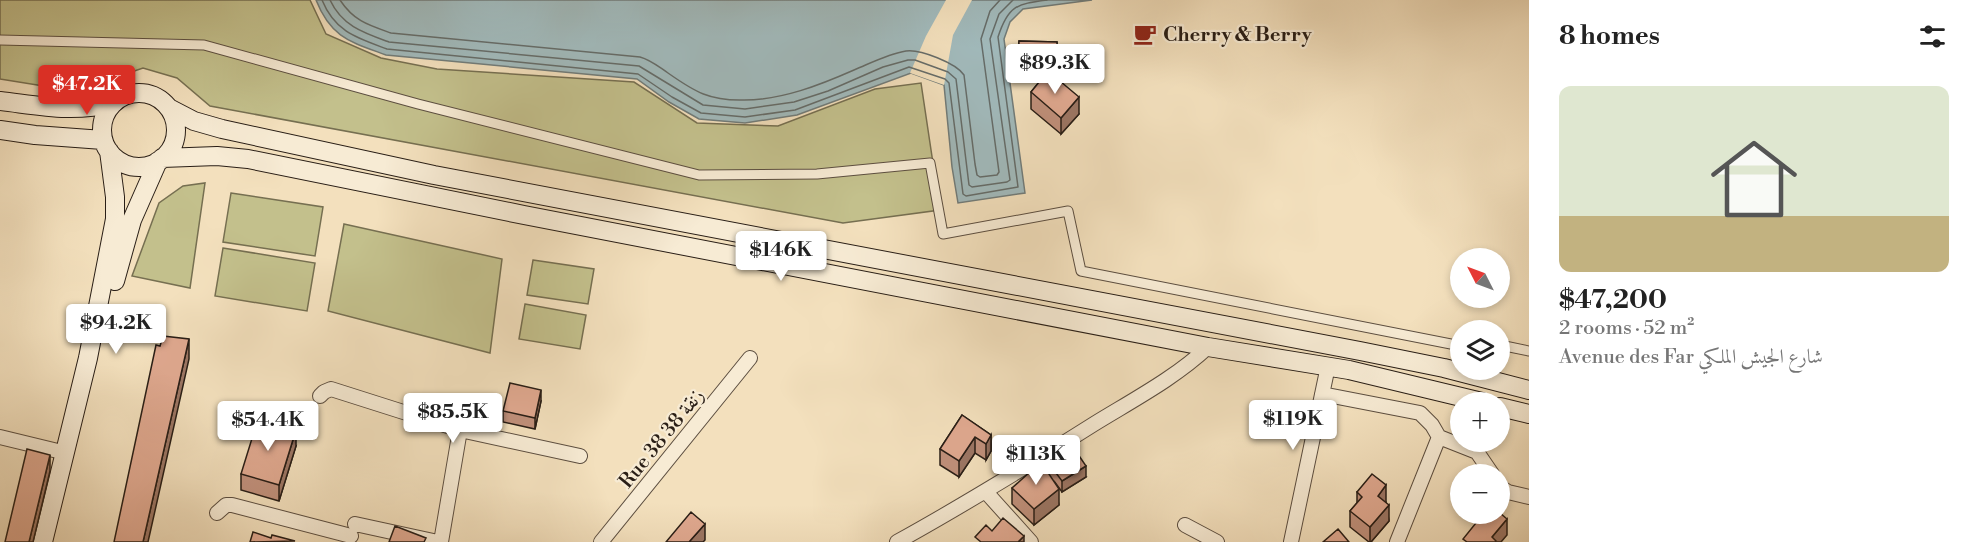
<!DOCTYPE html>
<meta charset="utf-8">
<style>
body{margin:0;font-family:"Libre Bodoni",Amiri,serif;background:#f2f2f2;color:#222;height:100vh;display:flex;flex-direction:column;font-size:22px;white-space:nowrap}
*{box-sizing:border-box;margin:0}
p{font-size:20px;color:#767676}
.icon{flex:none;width:33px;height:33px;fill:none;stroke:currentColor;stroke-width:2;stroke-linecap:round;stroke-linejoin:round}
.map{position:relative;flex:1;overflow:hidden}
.details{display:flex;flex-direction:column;background:#fff;width:450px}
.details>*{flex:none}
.needle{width:39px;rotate:312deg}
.controls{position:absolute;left:1450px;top:248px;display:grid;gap:12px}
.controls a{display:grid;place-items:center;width:60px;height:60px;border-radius:50%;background:#fff;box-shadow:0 3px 9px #0003;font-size:30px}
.price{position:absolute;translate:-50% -51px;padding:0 14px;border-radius:6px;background:#fff;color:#222;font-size:20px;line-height:39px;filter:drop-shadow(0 2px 3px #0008)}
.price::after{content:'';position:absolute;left:50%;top:36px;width:18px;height:14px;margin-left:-9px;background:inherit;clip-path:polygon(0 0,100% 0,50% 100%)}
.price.on{background:#d93025;color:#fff}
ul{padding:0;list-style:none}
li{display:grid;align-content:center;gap:12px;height:318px;padding:0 30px}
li+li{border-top:2px solid #e0e0e0}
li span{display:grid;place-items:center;height:186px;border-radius:12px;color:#555}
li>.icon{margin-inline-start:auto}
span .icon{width:108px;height:108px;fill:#fffc;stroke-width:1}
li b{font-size:26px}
h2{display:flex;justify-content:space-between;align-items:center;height:72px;padding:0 30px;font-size:26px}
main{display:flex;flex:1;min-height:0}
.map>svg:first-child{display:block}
</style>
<main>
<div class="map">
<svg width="1529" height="542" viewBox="0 0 1529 542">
<rect width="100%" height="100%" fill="#f3e0bd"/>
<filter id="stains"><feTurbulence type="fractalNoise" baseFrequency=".00333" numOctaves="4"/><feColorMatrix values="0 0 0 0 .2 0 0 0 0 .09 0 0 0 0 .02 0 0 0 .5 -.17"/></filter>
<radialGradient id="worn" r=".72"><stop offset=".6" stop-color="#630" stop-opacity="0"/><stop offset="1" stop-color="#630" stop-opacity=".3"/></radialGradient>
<!-- green -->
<path fill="#c3c08c" stroke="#766f51" stroke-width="1.5" d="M0,0h310l16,34 55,24 56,11 197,13 63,41 81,3 97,-37 46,-6 19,127 -97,13 -633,-117 -33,-28 -34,-10 -29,10 -21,16 -93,-15z
M205,183l-15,105 -58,-12 27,-73 24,-17z
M231,193l92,14 -8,49 -92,-14z
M344,224l158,35 -12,94 -162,-42z
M223,248l92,15 -8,48 -92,-15z
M533,260l61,9 -6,35 -61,-9z
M525,304l61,11 -6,34 -61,-10z"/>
<!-- water -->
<path fill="#a1babc" stroke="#717c7a" stroke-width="1.5" d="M316,0h776l-69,9 -13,13 -6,17 21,154 -67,10 -6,-36 -8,-82 -33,-12 -114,42 -52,8 -46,-4 -30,-17 -32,-23 -251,-24c-35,-13 -55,-17 -70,-55z"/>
<!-- pier -->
<path fill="#f3e0bd" d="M946,0h26l-19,35 -9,50 -34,-12 16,-37z"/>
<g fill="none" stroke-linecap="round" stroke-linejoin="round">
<!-- shore -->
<path stroke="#656c69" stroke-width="1.5" d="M322,0c13,32 35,38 65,49l251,25 34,23 29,16 44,4 50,-7 114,-43 36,12 4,4 14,111 3,2 52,-9 -20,-150c10,-31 18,-33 49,-37
M330,0c12,26 34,33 59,42l250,24 64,39 42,4 49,-7 34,-11 55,-24 25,-7h7l33,12 8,7 13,106 3,2 35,-5 3,-2 -20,-141 9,-25 14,-14
M340,0c14,21 28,25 51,33l249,24c11,3 19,10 28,16 27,19 42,28 76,27 38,0 76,-15 110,-30 17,-7 34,-16 52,-19 14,-2 50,12 58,24l11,89 2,11 3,2 17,-2 2,-3 -18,-133 9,-28 10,-11"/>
<!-- pedestrian casing -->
<g stroke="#5c4e40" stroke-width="11">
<path id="pedestrian" d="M0,40l204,5 214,59 281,71 118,-1 113,-11 13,71 125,-23 13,60 380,75
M1500,345l29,6"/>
</g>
<!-- minor casing -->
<g stroke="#5c4e40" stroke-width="16">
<path id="minor" d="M1322,394l98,19 12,12 7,12 38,15 15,22
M320,396l4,-4 7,-3 129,41 120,26
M0,437l66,16
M1500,487l8,5 21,5
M986,492l45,50
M217,513l9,-8h6l119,31
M355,524l83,18
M1185,525l32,17
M441,542l19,-112
M601,542l149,-184
M897,542c67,-37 132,-77 197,-118 39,-24 81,-46 114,-77
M1291,542l37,-176
M1397,542l42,-105"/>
</g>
<!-- secondary casing -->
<g stroke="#291e16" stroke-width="20">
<path id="secondary" d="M102 130a37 37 0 1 1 74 0a37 37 0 1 1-74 0Z
M0,101c42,5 72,12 114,2
M169,108l25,13 28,8 212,46 926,176 84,17 85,22
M0,130l35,5 68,5
M162,158l55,-2 31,3 276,56 684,132 141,23 133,32
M115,281l17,-61 26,-59
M1500,407l29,7
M43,542l45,-184 27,-139v-22l-6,-46"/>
</g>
<!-- pedestrian -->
<use href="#pedestrian" stroke="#f7ebd4" stroke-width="9"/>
<!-- minor -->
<use href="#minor" stroke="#f7ebd4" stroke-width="14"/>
<!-- secondary -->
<use href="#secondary" stroke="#f7ebd4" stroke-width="18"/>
</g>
<!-- wall -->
<path fill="#c0907b" stroke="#291e16" stroke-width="1.5" d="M1019,41l38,1v32h-5l27,40 -18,20 -30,-25v-17l14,-17h-27z
M541,401l-6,28 -32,-7v-11z
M962,415l29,20v16l-5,9 -11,-7 -16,24 -19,-12v-16z
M296,446l-17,55 -38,-11v-16z
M1047,461l39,16 -24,15 -8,-11 5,24 -25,20 -22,-21v-16l35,-17z
M1357,492l29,10 3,19 -18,21h-2l-19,-15v-16l7,-8z"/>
<!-- shaded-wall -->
<path fill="#9c7664" stroke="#291e16" stroke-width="1.5" d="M1079,97v17l-18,20v-16z
M189,339v20l-41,183h-5z
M541,390v11l-6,28v-11z
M296,430v16l-17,55v-16z
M991,435v16l-5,9v-16z
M975,437v16l-16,24v-16z
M50,455v16l-17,71h-4z
M1086,466v11l-24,15v-11z
M1386,485v17l-8,10v-16z
M1059,489v16l-25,20v-16z
M1389,505v16l-18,21h-1v-15z
M1507,519v16l-6,7h-9v-5z
M705,524v16l-2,2h-14z
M1024,536v6h-6z"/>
<!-- building -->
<path fill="#dfa88f" stroke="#291e16" stroke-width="1.5" d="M1019,41l38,1v21l-39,1z
M1048,71l31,26 -18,21 -30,-26z
M163,336l26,3 -46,203h-29l42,-197 4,1z
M510,383l31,7 -6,28 -32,-7z
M962,415l29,20 -5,9 -11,-7 -16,24 -19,-12z
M258,419l38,11 -17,55 -38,-11z
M1071,444l15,22 -24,15 -15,-20z
M27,449l23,6 -21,87h-24z
M1041,462l18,27 -25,20 -22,-21z
M1372,474l14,11 -8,11 11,9 -19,22 -20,-16 12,-14 -5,-5z
M691,512l14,12 -16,18h-23z
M1484,513h16l7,6 -15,18 4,4 -1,1h-28l-4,-3z
M1003,518l21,18 -6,6h-37l-6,-5 11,-12 6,6z
M395,526l31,12 -2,4h-35z
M1338,529l11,13h-26z
M253,532l18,6 1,-3 23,6 -45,1z"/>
<!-- icons -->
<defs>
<g id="cafe-bare" transform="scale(1.8)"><path d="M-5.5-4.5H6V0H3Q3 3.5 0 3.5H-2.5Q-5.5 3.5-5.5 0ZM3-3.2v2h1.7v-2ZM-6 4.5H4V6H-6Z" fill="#8f2418" stroke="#f7ebd4" stroke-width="2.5" paint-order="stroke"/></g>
</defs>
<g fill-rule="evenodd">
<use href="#cafe-bare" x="1145" y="34"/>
</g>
<g text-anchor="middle" stroke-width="4.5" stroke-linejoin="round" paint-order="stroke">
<!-- poi labels -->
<g font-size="20" font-weight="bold" fill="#291e16" stroke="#f7ebd4" text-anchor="start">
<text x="1163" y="41">Cherry &amp; Berry</text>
</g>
<!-- street labels -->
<g font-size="20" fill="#291e16" stroke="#f7ebd4">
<text transform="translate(661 438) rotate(-51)" y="7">Rue 38 زنقة 38</text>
</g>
</g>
<rect width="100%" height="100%" filter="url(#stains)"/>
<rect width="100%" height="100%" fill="url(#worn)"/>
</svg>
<div class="controls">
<a><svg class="needle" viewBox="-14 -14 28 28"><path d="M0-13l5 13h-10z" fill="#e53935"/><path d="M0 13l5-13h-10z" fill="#767676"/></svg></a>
<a><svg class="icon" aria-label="layers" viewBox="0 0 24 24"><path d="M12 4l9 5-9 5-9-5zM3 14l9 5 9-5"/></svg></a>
<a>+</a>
<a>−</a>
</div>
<b class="price" style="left:1055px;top:95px">$89.3K</b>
<b class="price on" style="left:87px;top:116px">$47.2K</b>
<b class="price" style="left:781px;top:282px">$146K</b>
<b class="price" style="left:116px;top:355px">$94.2K</b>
<b class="price" style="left:453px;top:444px">$85.5K</b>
<b class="price" style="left:1293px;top:451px">$119K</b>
<b class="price" style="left:268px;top:452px">$54.4K</b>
<b class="price" style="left:1036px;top:486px">$113K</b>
</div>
<section class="details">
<h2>8 homes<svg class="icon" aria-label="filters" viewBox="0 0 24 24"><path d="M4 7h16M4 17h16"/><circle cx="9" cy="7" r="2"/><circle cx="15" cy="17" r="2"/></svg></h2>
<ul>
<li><span style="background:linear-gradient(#dfe7d0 70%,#c2b280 0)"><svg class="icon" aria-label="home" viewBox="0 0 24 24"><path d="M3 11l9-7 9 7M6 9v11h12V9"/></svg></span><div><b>$47,200</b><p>2 rooms · 52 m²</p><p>Avenue des Far شارع الجيش الملكي</p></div></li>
</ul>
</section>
</main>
